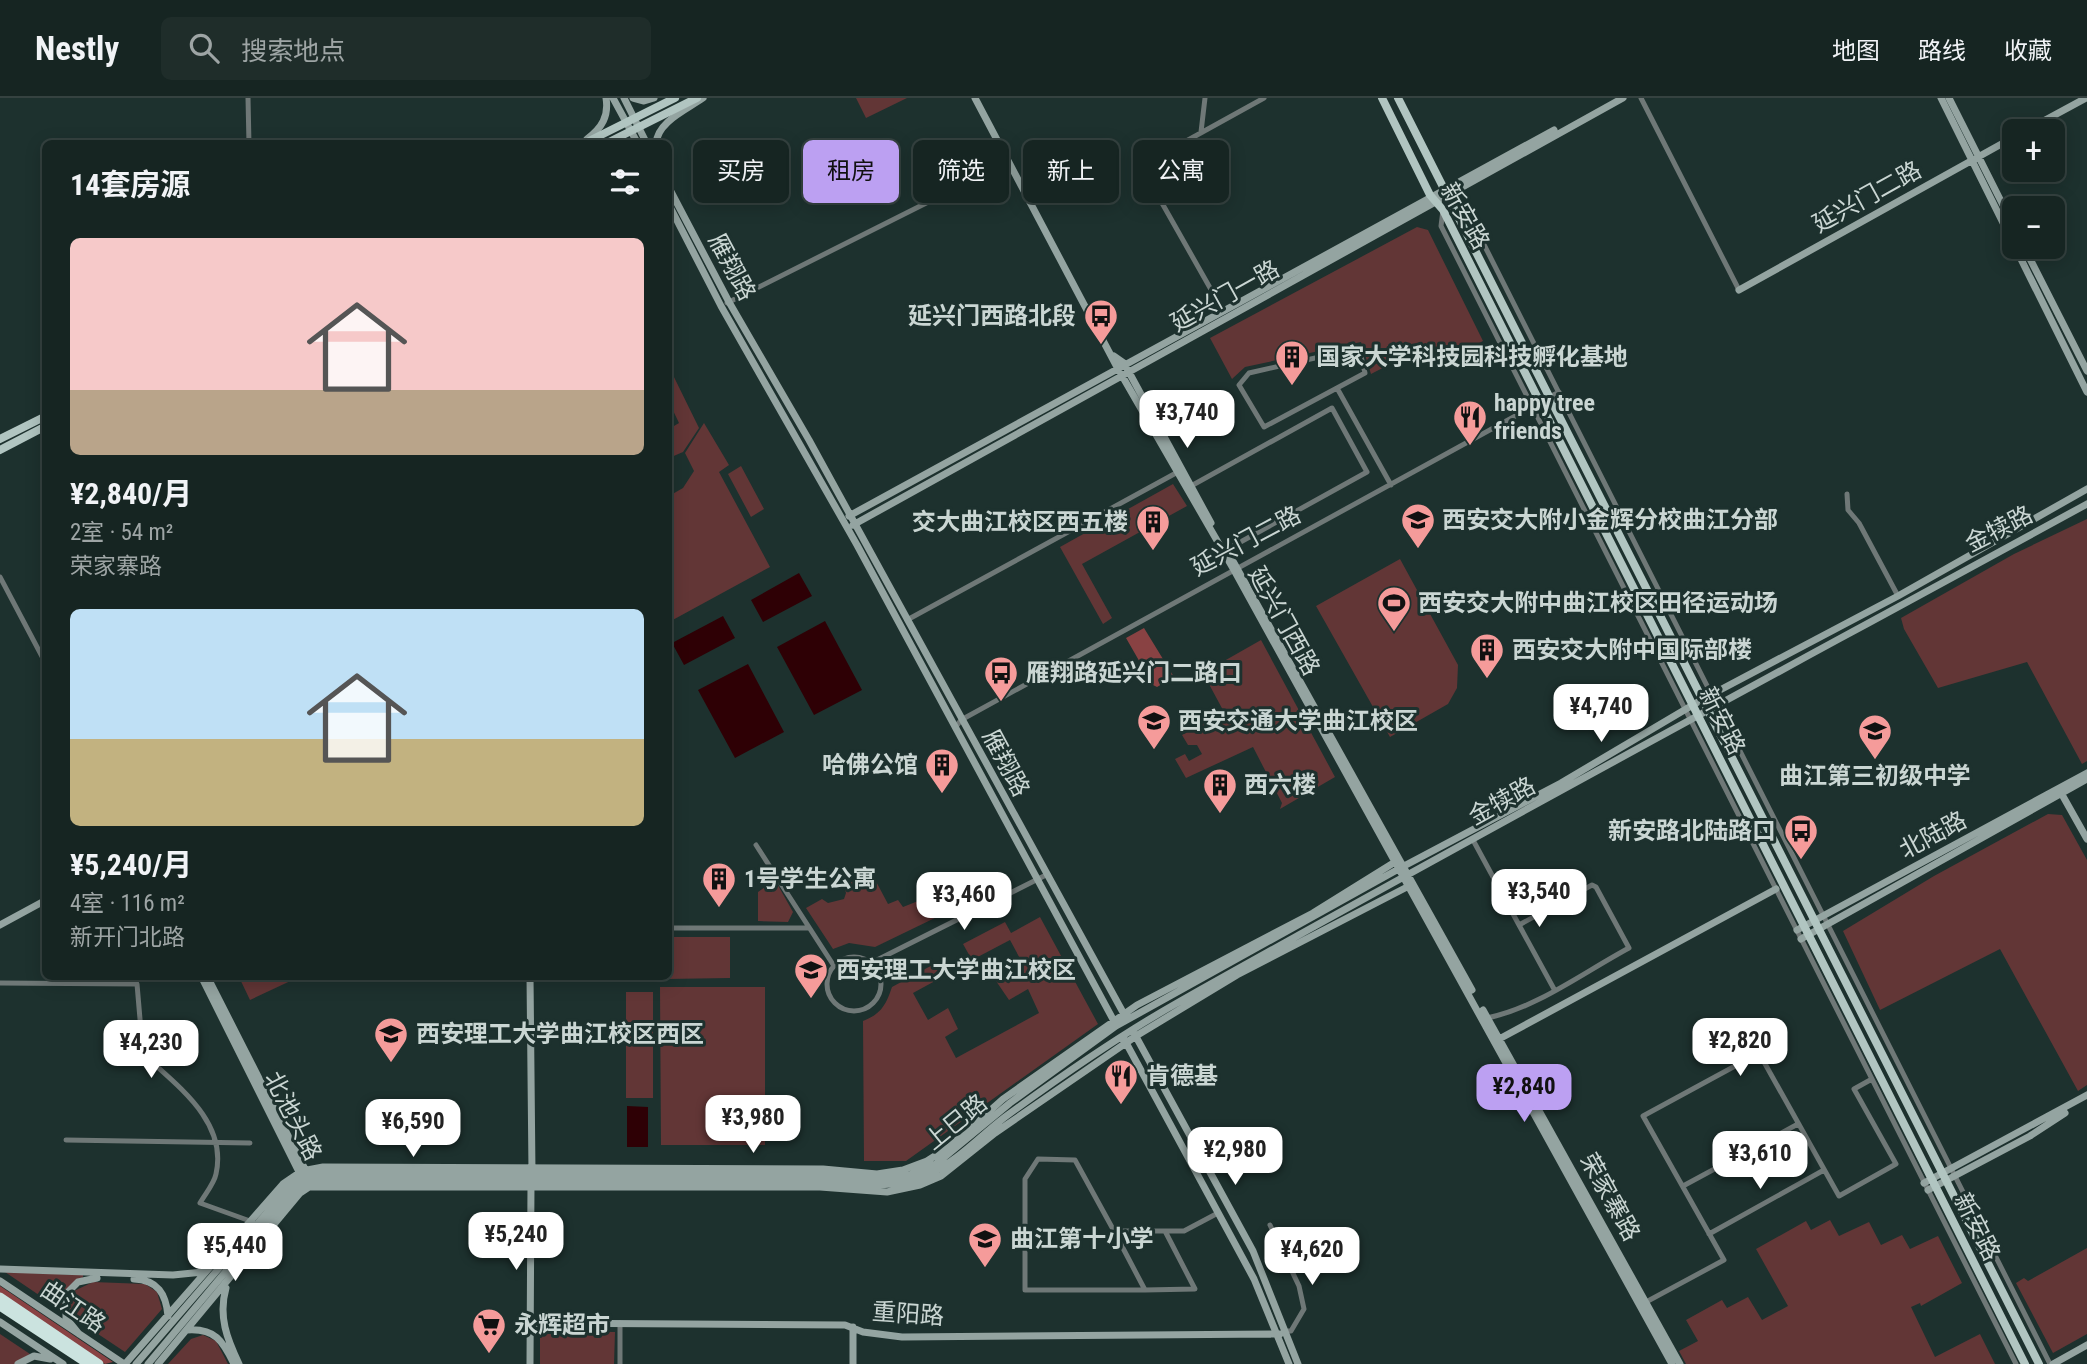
<!DOCTYPE html>
<html lang="zh">
<meta charset="utf-8">
<style>
body{margin:0;font-family:"Roboto Condensed","Noto Sans SC",sans-serif;background:#1f2d2a;color:#f1f3f6;height:100vh;display:flex;flex-direction:column;font-size:26px;white-space:nowrap}
*{box-sizing:border-box;margin:0}
p{font-size:23px;color:#9ea5a5}
.icon{flex:none;width:38px;height:38px;fill:none;stroke:currentColor;stroke-width:2;stroke-linecap:round;stroke-linejoin:round}
.map{position:relative;flex:1;overflow:hidden}
.panel{position:absolute;left:42px;top:42px;width:630px;height:840px;display:flex;flex-direction:column;background:#162522;border-radius:10px;box-shadow:0 4px 18px #0003,0 0 0 2px #354240}
.panel>*{flex:none}
.guide{position:absolute;left:693px;top:42px;width:665px;height:63px;display:flex;gap:14px}
.fabs{position:absolute;left:2002px;top:21px;display:grid;gap:14px}
.fabs a{display:grid;place-items:center;width:63px;height:63px;border-radius:10px;background:#162522;box-shadow:0 4px 18px #0003,0 0 0 2px #354240;font-size:35px}
.price{position:absolute;translate:-50% -60px;padding:0 16px;border-radius:14px;background:#fff;color:#222;font-size:23px;line-height:46px;filter:drop-shadow(0 2px 4px #0008)}
.price::after{content:'';position:absolute;left:50%;top:42px;width:21px;height:16px;margin-left:-10px;background:inherit;clip-path:polygon(0 0,100% 0,50% 100%)}
.price.current{background:#bca0f2;color:#111}
ul{padding:0;list-style:none}
li{display:grid;align-content:center;gap:14px;height:371px;padding:0 28px}
li span{display:grid;place-items:center;height:217px;border-radius:10px;color:#555}
li>.icon{margin-inline-start:auto}
span .icon{width:126px;height:126px;fill:#fffc;stroke-width:1}
li b{font-size:30px}
h2{display:flex;justify-content:space-between;align-items:center;height:84px;padding:0 28px;font-size:30px}
.pill{padding:0 24px;border-radius:10px;background:#162522;box-shadow:0 4px 18px #0003,0 0 0 2px #354240;font-size:24px;line-height:63px}
.pill.current{background:#bca0f2;color:#111}
header{display:flex;align-items:center;gap:42px;box-sizing:border-box;height:98px;padding:0 35px;background:#162522;border-bottom:2px solid #354240}
header strong{font-size:33px}
nav{display:flex;gap:38px;margin-inline-start:auto;font-size:24px}
.search{width:490px;height:63px;background:#1f2d2a;display:flex;align-items:center;gap:18px;box-sizing:border-box;padding:0 24px;border-radius:10px;color:#9ea5a5;font-size:26px}
.map>svg:first-child{display:block}
</style>
<header>
<strong>Nestly</strong>
<div class="search"><svg class="icon" aria-label="search" viewBox="0 0 24 24"><circle cx="10" cy="10" r="6"/><path d="M15 15l6 6"/></svg>搜索地点</div>
<nav><a>地图</a><a>路线</a><a>收藏</a></nav>
</header>
<div class="map">
<svg width="2087" height="1266" viewBox="0 0 2087 1266">
<rect width="100%" height="100%" fill="#1d312e"/>
<!-- green -->
<path fill="#623636" d="M856,0h51l-41,20z
M1417,129l11,3 55,111 -46,24 -12,-19 -54,28 -10,-32 -116,25 -13,12 -22,-41z
M671,273l28,57 -16,24 -14,6v-29l10,-6 -10,-21v-29z
M704,325l25,42 -10,7 51,95 -101,55v-126l14,-8 11,-17 -9,-18z
M741,368l23,43 -13,8 -23,-43z
M1173,386l14,22 -105,58 30,54 -9,6 -43,-77z
M2087,421v242l-5,3 -55,-102 -89,26 -34,-59 -3,-11 113,-64z
M1400,461l58,106 -1,23 -9,16 -58,33 -74,-131z
M1261,542l74,137 -55,32 2,-6 -29,-56 -67,31 -11,-19 10,-5 4,7 13,-7 -5,-9h-9l-6,-10 42,-23 -21,-39z
M2048,716l14,1 25,45v225l-9,6 -78,-142 -120,61 -37,-79 91,-55z
M871,774l17,32 10,-4 5,7 25,-10 11,19 -64,31 -26,-4 -16,6 -27,-41 16,-9 6,4 16,-4 2,-6 -2,-7z
M775,782l18,32 -5,10 -30,-1v-29z
M1040,819l58,107 -192,137h-42l-1,-140c18,-7 23,-16 29,-34l46,-25 8,13 -33,18 15,27 20,-12 10,21 -13,8 11,21 83,-45 -11,-24 -19,11 -13,-19 28,-15 -14,-26 -38,20 -9,-16 42,-22 6,11z
M669,839h61v41l-64,1z
M239,879h60l-49,23z
M660,889h105v158h-104z
M626,894h27v106h-27z
M1830,1122l9,16 30,-14 12,23 21,-10 8,14 28,-13 24,47 -41,23 -1,-3 -9,4 24,50 45,-23 15,30h-309l-7,-13 19,-10 -12,-21 36,-20 5,8 21,-11 14,23 26,-14 -32,-57 50,-28 5,9z
M2087,1150v86l-34,19 -37,-70 8,-5 4,3z
M5,1174l78,3v2l-20,18 -2,15z
M93,1184l52,2 12,8 5,17 -37,43 -54,-36 -2,-14 5,-11z
M540,1233l75,1 -1,32h-74z
M0,1236l30,20 -15,10h-15z
M203,1237l13,6 12,23h-60l23,-25z"/>
<!-- forest -->
<path fill="#894243" d="M1144,530l30,49 -17,10 -4,-2 -27,-47z
M0,1188l113,76 -8,2 -105,-70z"/>
<!-- water -->
<path fill="#2e0005" d="M799,475l13,23 -49,26 -12,-22z
M723,518l12,22 -51,27 -12,-22z
M825,523l37,69 -48,25 -37,-68z
M748,566l36,68 -49,26 -37,-68z
M627,1008l21,1v40h-21z"/>
<g fill="none" stroke-linecap="round" stroke-linejoin="round">
<!-- street -->
<path stroke="#6f7877" stroke-width="5" d="M248,0l1,46
M1641,0l98,192
M1201,34l4,-34
M1454,107l14,8 582,1151
M1443,112l-2,16 575,1138
M727,205l281,-141
M1222,211l-81,-143 123,-68
M1359,250l6,25 -101,54 -25,-42 10,-12z
M1337,290l54,97
M1191,388l141,-78 35,64 -141,78
M1847,396l1,16 11,13 39,73
M0,479l46,87
M907,522l269,-147
M955,630l6,-8 598,-328
M1473,742l46,85
M756,747l78,121
M668,830h140
M827 886a27 27 0 1 1 54 0a27 27 0 1 1-54 0Z
M871,865l175,-88
M0,885l137,1 6,70c33,31 85,67 73,120 -2,10 -11,20 -16,29l50,18
M1487,920c50,-10 97,-46 142,-70l-33,-61 -4,-2 -73,40 35,64
M66,1042l184,3
M1683,1088l115,-62
M1270,1127l29,61 5,23 -13,22h-7
M1114,1133l31,59 50,-1 -30,-58
M1709,1136l115,-64
M1145,1192h-120v-111l13,-20 37,1 39,71h70l34,-18
M1646,1204l78,-42 -81,-144 116,-63 80,143 57,-32 -42,-75 18,-10
M620,1225v41"/>
<!-- secondary -->
<path stroke="#94a4a1" stroke-width="7" d="M613,0l25,46
M624,0l23,46
M633,0l11,3 10,-3
M975,0l142,269 117,203 438,794
M1941,0l73,147
M1949,0l65,129
M2025,33l61,-33
M587,41c15,-11 22,-23 19,-41
M656,46c1,-22 30,-34 47,-46
M668,88l61,116 80,138 316,576
M668,105l53,103 136,239 258,478
M2015,149l72,145
M2024,149l63,124
M1739,192l275,-153
M1114,258l10,7 87,160
M849,418l705,-386
M853,427l770,-427
M1229,456l243,436
M2060,693l27,48
M0,827l46,-25
M1797,832l290,-157
M1801,841l286,-160
M201,878l100,200
M207,878l100,197
M530,878l2,196
M1483,912l197,354
M1134,935l119,218 45,113
M1501,940l275,-149
M1124,941l130,240 35,85
M1924,1085l163,-88
M1928,1092l102,-54 35,-23
M0,1171l173,6 30,-3
M134,1181c24,1 32,15 34,37
M0,1183l124,83
M226,1190c-8,28 1,51 13,76
M0,1224l63,42
M530,1225l315,2 18,7 39,5 378,-3
M187,1232c28,-2 36,11 47,34
M79,1236l-13,-16v-24l12,-12 19,-4
M18,1266l16,-8 16,3
M125,1266l158,-180 19,-13 21,-4 500,2 54,5 26,-4 24,-9 22,-14 54,-48 134,-94 176,-92 82,-51
M136,1266l155,-179 16,-11h490l82,5 31,-4 26,-11 74,-61 106,-77 288,-160 157,-83 142,-84 195,-103 189,-107
M148,1266l147,-175 11,-8 500,-1c43,1 83,13 123,-6 29,-13 51,-38 76,-57 56,-41 112,-80 172,-114 302,-170 606,-333 910,-499
M158,1266l142,-171 9,-6h511l67,5 33,-7 21,-9 54,-43 141,-97 101,-61 172,-89
M530,1266l1,-180
M853,1266v-37
M2053,1266l34,-19"/>
<!-- primary -->
<path stroke="#b1c5c1" stroke-width="8" d="M1382,0l48,97 13,15 582,1154
M1398,0l641,1266
M583,46l92,-46
M605,46l92,-46
M0,341l46,-23
M0,352l46,-24"/>
<!-- highway -->
<path stroke="#cbe3df" stroke-width="9" d="M0,1199l99,67
M0,1208l88,58"/>
</g>
<!-- icons -->
<defs>
<g id="bus-pin" transform="scale(1.75)"><path d="M0 17L-7.5 6A9.5 9.5 0 1 1 7.5 6Z" fill="#f59b9a" stroke="#1d312e"/><path d="M-5-6H5V4H4V6H2V4H-2V6H-4V4H-5ZM-3.5-4V0h7V-4ZM-3.5 1.2v1.5H-2V1.2ZM2 1.2v1.5H3.5V1.2Z" fill="#111"/></g>
<g id="building-pin" transform="scale(1.75)"><path d="M0 17L-7.5 6A9.5 9.5 0 1 1 7.5 6Z" fill="#f59b9a" stroke="#1d312e"/><path d="M-4-6H4V6H1V3H-1V6H-4ZM-2.5-4.3h1.7v1.8h-1.7ZM.8-4.3h1.7v1.8H.8ZM-2.5-1h1.7V.8h-1.7ZM.8-1h1.7V.8H.8Z" fill="#111"/></g>
<g id="restaurant-pin" transform="scale(1.75)"><path d="M0 17L-7.5 6A9.5 9.5 0 1 1 7.5 6Z" fill="#f59b9a" stroke="#1d312e"/><path d="M-5-6h1v4h1v-4h1v4h1v-4h1v5L-1.5 .5V6h-2V.5L-5-1ZM5-6V6H3V1.5H1.5Q1.5-4 5-6Z" fill="#111"/></g>
<g id="school-pin" transform="scale(1.75)"><path d="M0 17L-7.5 6A9.5 9.5 0 1 1 7.5 6Z" fill="#f59b9a" stroke="#1d312e"/><path d="M0-5L7-2L0 1L-7-2ZM-4 1L0 2.5L4 1V4Q0 6-4 4Z" fill="#111"/></g>
<g id="stadium-pin" transform="scale(1.75)"><path d="M0 17L-7.5 6A9.5 9.5 0 1 1 7.5 6Z" fill="#f59b9a" stroke="#1d312e"/><path d="M0-5a6.5 5 0 1 0 0 10a6.5 5 0 1 0 0-10ZM-3.5-1.8h7v3.6h-7Z" fill="#111"/></g>
<g id="university-pin" transform="scale(1.75)"><path d="M0 17L-7.5 6A9.5 9.5 0 1 1 7.5 6Z" fill="#f59b9a" stroke="#1d312e"/><path d="M0-5L7-2L0 1L-7-2ZM-4 1L0 2.5L4 1V4Q0 6-4 4Z" fill="#111"/></g>
<g id="supermarket-pin" transform="scale(1.75)"><path d="M0 17L-7.5 6A9.5 9.5 0 1 1 7.5 6Z" fill="#f59b9a" stroke="#1d312e"/><path d="M-6-5.5h2.5l.6 2H6L4.5 2H-2.5L-4.4-4H-6ZM-1.5 3.2a1.3 1.3 0 1 0 .1 0ZM3 3.2a1.3 1.3 0 1 0 .1 0Z" fill="#111"/></g>
</defs>
<g fill-rule="evenodd">
<use href="#bus-pin" x="1101" y="218"/>
<use href="#building-pin" x="1292" y="259"/>
<use href="#restaurant-pin" x="1470" y="319"/>
<use href="#school-pin" x="1418" y="422"/>
<use href="#building-pin" x="1153" y="424"/>
<use href="#stadium-pin" x="1394" y="505"/>
<use href="#building-pin" x="1487" y="552"/>
<use href="#bus-pin" x="1001" y="575"/>
<use href="#university-pin" x="1154" y="623"/>
<use href="#school-pin" x="1875" y="633"/>
<use href="#building-pin" x="942" y="667"/>
<use href="#building-pin" x="1220" y="687"/>
<use href="#bus-pin" x="1801" y="733"/>
<use href="#building-pin" x="719" y="781"/>
<use href="#university-pin" x="811" y="872"/>
<use href="#university-pin" x="391" y="936"/>
<use href="#restaurant-pin" x="1121" y="978"/>
<use href="#school-pin" x="985" y="1141"/>
<use href="#supermarket-pin" x="489" y="1227"/>
</g>
<g text-anchor="middle" stroke-width="6" stroke-linejoin="round" paint-order="stroke">
<!-- street labels -->
<g font-size="24" fill="#cad6d3" stroke="#1d312e">
<text transform="translate(1867 99) rotate(-29)" y="8">延兴门二路</text>
<text transform="translate(1465 118) rotate(60)" y="8">新安路</text>
<text transform="translate(732 169) rotate(62)" y="8">雁翔路</text>
<text transform="translate(1225 198) rotate(-29)" y="8">延兴门一路</text>
<text transform="translate(1999 431) rotate(-27)" y="8">金犊路</text>
<text transform="translate(1246 443) rotate(-28)" y="8">延兴门二路</text>
<text transform="translate(1284 523) rotate(61)" y="8">延兴门西路</text>
<text transform="translate(1722 623) rotate(63)" y="8">新安路</text>
<text transform="translate(1006 665) rotate(62)" y="8">雁翔路</text>
<text transform="translate(1502 703) rotate(-29)" y="8">金犊路</text>
<text transform="translate(1933 737) rotate(-28)" y="8">北陆路</text>
<text transform="translate(293 1018) rotate(63)" y="8">北池头路</text>
<text transform="translate(956 1024) rotate(-39)" y="8">上巳路</text>
<text transform="translate(1610 1099) rotate(61)" y="8">荣家寨路</text>
<text transform="translate(1977 1129) rotate(63)" y="8">新安路</text>
<text transform="translate(73 1209) rotate(34)" y="8">曲江路</text>
<text transform="translate(908 1216) rotate(4)" y="8">重阳路</text>
</g>
<!-- poi labels -->
<g font-size="24" font-weight="bold" fill="#cad6d3" stroke="#1d312e" text-anchor="start">
<text x="1076" y="226" text-anchor="end">延兴门西路北段</text>
<text x="1316" y="267">国家大学科技园科技孵化基地</text>
<text x="1494" y="313">happy tree<tspan x="1494" dy="28">friends</tspan></text>
<text x="1442" y="430">西安交大附小金辉分校曲江分部</text>
<text x="1128" y="432" text-anchor="end">交大曲江校区西五楼</text>
<text x="1418" y="513">西安交大附中曲江校区田径运动场</text>
<text x="1512" y="560">西安交大附中国际部楼</text>
<text x="1026" y="583">雁翔路延兴门二路口</text>
<text x="1178" y="631">西安交通大学曲江校区</text>
<text x="918" y="675" text-anchor="end">哈佛公馆</text>
<text x="1875" y="686" text-anchor="middle">曲江第三初级中学</text>
<text x="1244" y="695">西六楼</text>
<text x="1776" y="741" text-anchor="end">新安路北陆路口</text>
<text x="744" y="789">1号学生公寓</text>
<text x="836" y="880">西安理工大学曲江校区</text>
<text x="416" y="944">西安理工大学曲江校区西区</text>
<text x="1146" y="986">肯德基</text>
<text x="1010" y="1149">曲江第十小学</text>
<text x="514" y="1235">永辉超市</text>
</g>
</g>
</svg>
<div class="fabs">
<a>+</a>
<a>−</a>
</div>
<b class="price" style="left:1187px;top:352px">¥3,740</b>
<b class="price" style="left:1601px;top:646px">¥4,740</b>
<b class="price" style="left:1539px;top:831px">¥3,540</b>
<b class="price" style="left:964px;top:834px">¥3,460</b>
<b class="price" style="left:1740px;top:980px">¥2,820</b>
<b class="price" style="left:151px;top:982px">¥4,230</b>
<b class="price current" style="left:1524px;top:1026px">¥2,840</b>
<b class="price" style="left:753px;top:1057px">¥3,980</b>
<b class="price" style="left:413px;top:1061px">¥6,590</b>
<b class="price" style="left:1235px;top:1089px">¥2,980</b>
<b class="price" style="left:1760px;top:1093px">¥3,610</b>
<b class="price" style="left:516px;top:1174px">¥5,240</b>
<b class="price" style="left:235px;top:1185px">¥5,440</b>
<b class="price" style="left:1312px;top:1189px">¥4,620</b>
<div class="guide">
<a class="pill">买房</a>
<a class="pill current">租房</a>
<a class="pill">筛选</a>
<a class="pill">新上</a>
<a class="pill">公寓</a>
</div>
<section class="panel">
<h2>14套房源<svg class="icon" aria-label="filters" viewBox="0 0 24 24"><path d="M4 7h16M4 17h16"/><circle cx="9" cy="7" r="2"/><circle cx="15" cy="17" r="2"/></svg></h2>
<ul>
<li><span style="background:linear-gradient(#f6c9c9 70%,#b9a48a 0)"><svg class="icon" aria-label="home" viewBox="0 0 24 24"><path d="M3 11l9-7 9 7M6 9v11h12V9"/></svg></span><div><b>¥2,840/月</b><p>2室 · 54 m²</p><p>荣家寨路</p></div></li>
<li><span style="background:linear-gradient(#bfe0f5 60%,#c2b280 0)"><svg class="icon" aria-label="home" viewBox="0 0 24 24"><path d="M3 11l9-7 9 7M6 9v11h12V9"/></svg></span><div><b>¥5,240/月</b><p>4室 · 116 m²</p><p>新开门北路</p></div></li>
</ul>
</section>
</div>
